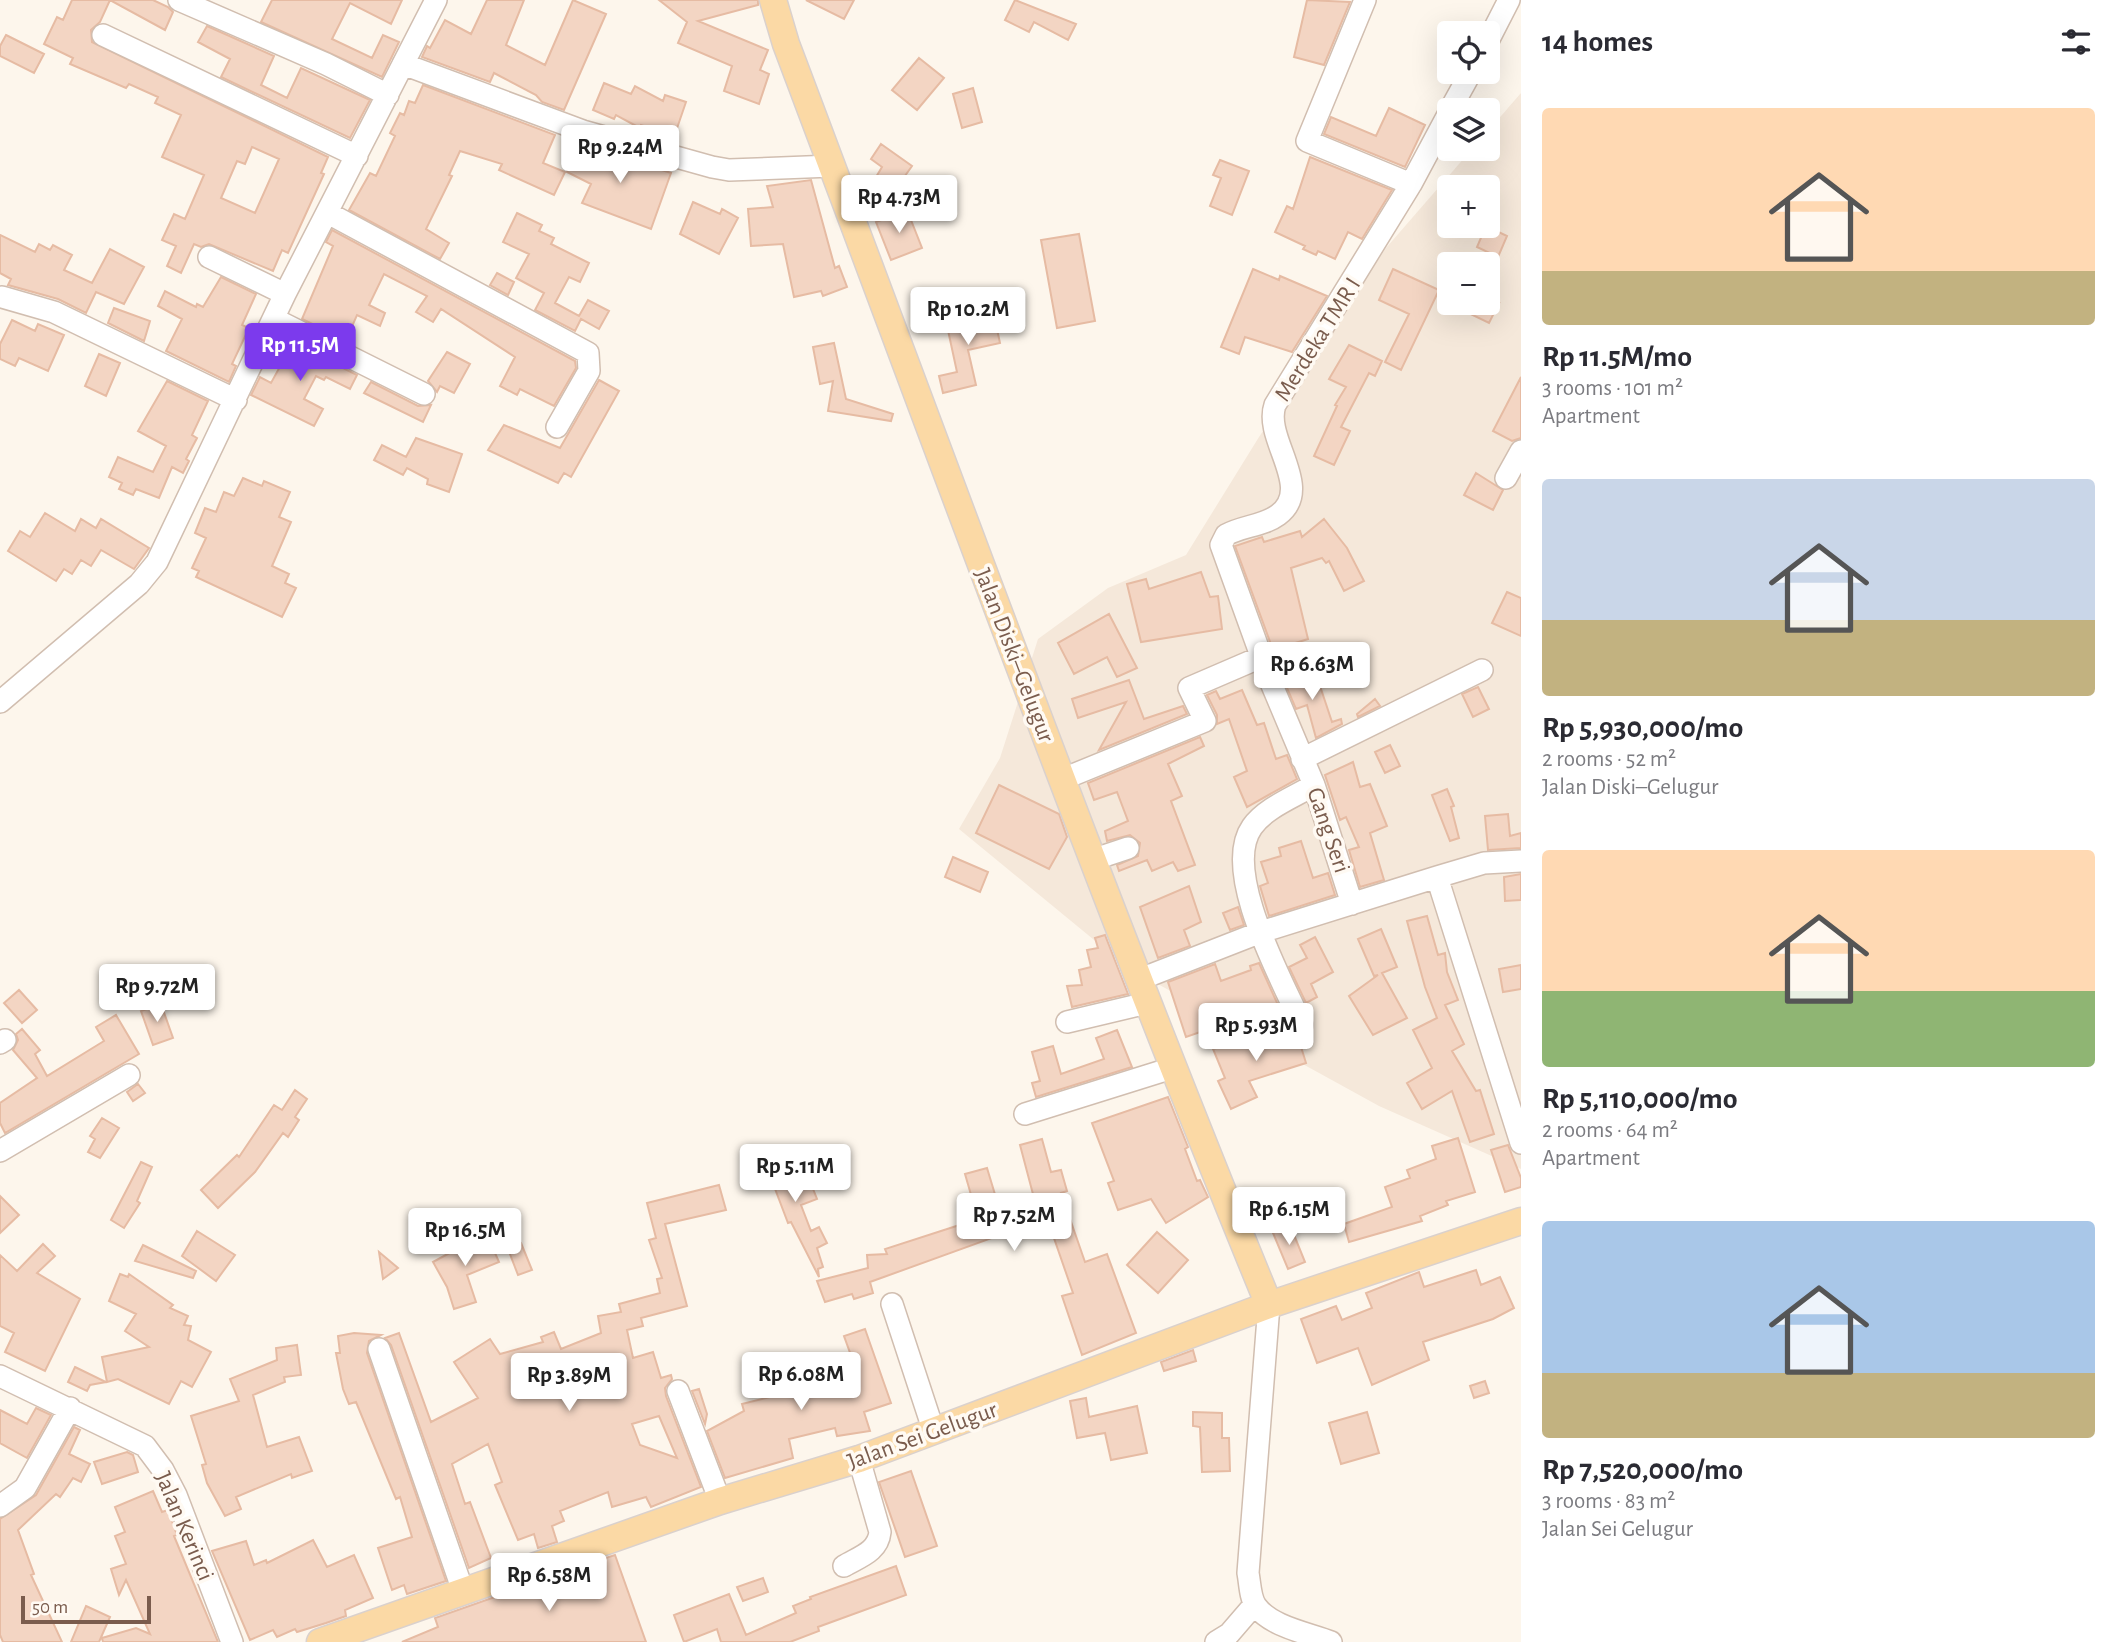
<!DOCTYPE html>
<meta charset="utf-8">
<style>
body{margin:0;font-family:"Alegreya Sans",sans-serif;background:#f7f7f7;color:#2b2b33;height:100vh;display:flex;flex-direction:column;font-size:26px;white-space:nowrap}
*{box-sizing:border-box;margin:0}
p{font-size:23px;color:#7c7c81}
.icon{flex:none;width:38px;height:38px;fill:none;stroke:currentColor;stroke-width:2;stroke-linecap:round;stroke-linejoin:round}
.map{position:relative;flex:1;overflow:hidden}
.side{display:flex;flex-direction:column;background:#fff;width:595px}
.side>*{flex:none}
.tools{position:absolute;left:1437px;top:21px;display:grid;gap:14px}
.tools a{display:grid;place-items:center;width:63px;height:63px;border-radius:7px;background:#fff;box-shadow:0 7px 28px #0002;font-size:35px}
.scale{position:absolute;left:21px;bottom:18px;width:130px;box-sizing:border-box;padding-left:7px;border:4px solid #7a5c4d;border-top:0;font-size:19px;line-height:24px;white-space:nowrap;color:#7a5c4d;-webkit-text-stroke:5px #fffaf3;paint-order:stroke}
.price{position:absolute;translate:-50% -60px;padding:0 16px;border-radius:7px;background:#fff;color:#222;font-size:23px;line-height:46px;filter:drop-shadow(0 2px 4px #0008)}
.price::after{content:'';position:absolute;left:50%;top:42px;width:21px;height:16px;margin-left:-10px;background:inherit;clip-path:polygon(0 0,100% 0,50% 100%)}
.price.selected{background:#7c3aed;color:#fff}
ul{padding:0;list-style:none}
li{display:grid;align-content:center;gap:14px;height:371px;padding:0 21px}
li span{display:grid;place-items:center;height:217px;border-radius:7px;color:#555}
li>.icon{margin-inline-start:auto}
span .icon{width:126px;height:126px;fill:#fffc;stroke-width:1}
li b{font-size:30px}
h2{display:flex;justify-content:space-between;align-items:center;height:84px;padding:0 21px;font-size:30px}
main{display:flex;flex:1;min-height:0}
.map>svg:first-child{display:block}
</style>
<main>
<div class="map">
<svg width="1521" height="1642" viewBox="0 0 1521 1642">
<rect width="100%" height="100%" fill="#fdf6ec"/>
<!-- residential -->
<path fill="#f5e8da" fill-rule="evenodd" d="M1521,93v1076l-142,-63 -252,-139 -168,-138 41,-71 38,-119 70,-51 78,-33 73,-118 127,-189 86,-99h16v-18zM1449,187h39v39h-39zM1449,264h39v39h-39z"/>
<!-- building -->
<path fill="#f3d5c3" stroke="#e6bba3" stroke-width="2" fill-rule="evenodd" d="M72,0h81l15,7 5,5 -8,18 -55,-30 -10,22 -9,8 1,12 236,115 -7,16 3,1 -36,79 -6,-3 -9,21 -64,-27 -8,3 -7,-3 -13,29 -14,-7 9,-20 -14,-6 12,-26 11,5 19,-44 -42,-18 19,-42 -26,-12 3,-6 -29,-13 -3,4 -56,-24 3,-6 -29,-14 13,-27 6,3zM252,147l27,12 -24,54 -34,-15 16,-37 8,3z
M272,0h130l-11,24 -41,-21 -18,36 40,19 11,-23 16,7 -17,35 -121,-55z
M487,0h37l-18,45 39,20 28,-65 33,14 -42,96 -22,-8 -6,-7 -42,-22 -4,9 -68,-25 5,-11 3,2 15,-28 26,14z
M659,0h99v5l-60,16 70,29 -8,20 9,4 -10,30 -35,-13 8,-25 -54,-23 9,-21z
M806,0h48l-10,19z
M1015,0l61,24 -8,16 -34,-18 -5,10 -24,-12z
M1307,0l43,2 -26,63 -30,-8z
M207,26l67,30 -13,29 26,13 14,-30 69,32 -20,38 -129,-61 9,-18 -32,-17z
M6,35l38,19 -10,19 -34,-17v-10z
M919,58l25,20 -27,32 -25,-20z
M604,83l27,11 4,-8 28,15 2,-6 21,7 -12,35 -33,-12 -1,3 -24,-13 -2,4 -21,-9z
M423,85l132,50 -12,28 22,9 -11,23 -55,-25 3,-6 -42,-13 -11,24 3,1 -26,53 23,14 -9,16 -91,-49 21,-37 6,3 19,-40 -5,-3 10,-20 4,2 5,-14 6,2z
M973,88l9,34 -20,6 -9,-34z
M1389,108l36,17 -20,42 -81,-33 7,-17 45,19z
M579,143l92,30 -20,56 -69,-26 9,-19 -24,-12z
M881,144l31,22 -37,52 -7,-21 12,-16 -4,-4 6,-10 -11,-8z
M1310,157l82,33 -30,49 -14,-7 -13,27 -17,-8 -2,4 -13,-6 2,-3 -30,-14 12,-26 6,3z
M1220,160l29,11 -17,44 -22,-9 11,-28 -8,-3z
M811,180l24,88 4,-2 8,21 -24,9 -2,-5 -27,6 -11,-53 -32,2 -3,-37 25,-2 -6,-21z
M693,202l27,12 2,-5 16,9 -19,36 -39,-20z
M907,210l15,38 -31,12 -15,-38z
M517,213l25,12 -3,6 15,7 -3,6 38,19 -9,19 -11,-5 -14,26 24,13 9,-16 21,11 -10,18 -18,-10 -6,12 -40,-21 9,-17 -28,-15 13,-24 -26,-12z
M1486,226l21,10 -9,21 -21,-10z
M332,230l243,131 1,7 -22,38 -34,-17 -3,6 -17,-9 15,-29 -74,-48 -8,13 -17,-10 11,-16 -43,-22 -15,31 16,8 -5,13 -23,-11 -11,25 -44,-21 31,-73 -7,-4z
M1079,234l16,87 -38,7 -16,-88z
M0,235l35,17 4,-8 11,6 3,-5 19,10 -8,15 28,13 18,-34 34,18 -20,37 -28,-12 -10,21 -28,-14 -50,-14 3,-6 -11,-6z
M1253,269l26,11 1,-4 47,20 -35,56 -47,-15 -6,17 -18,-7z
M1393,269l46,21 -38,80 -16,-8 24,-48 -30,-14z
M497,273l17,9 -6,13 -18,-10z
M221,277l35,17 -14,31 7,3 -17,36 4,2 -7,16 -63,-31 16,-32 -24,-13 7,-15 31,16 1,-3 6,3z
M1448,303h51l-10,20z
M114,308l36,13 -6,20 -36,-18z
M993,311l7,32 -32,7 8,35 -33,8 -4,-17 18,-4 -11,-51z
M12,320l23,11 3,-7 26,11 -16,36 -29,-13 -4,8 -15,-7v-15z
M293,343l64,32 -7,14 -24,-12 -2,3 -8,-4 -12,23 19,10 -9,17 -63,-31 9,-18 11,6z
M834,343l12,56 47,15 -2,7 -63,-10 5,-30 -13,3 -7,-37z
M1349,345l33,16 -7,15 -6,-3 -28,54 9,4 -16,34 -20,-9 23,-50 -2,-1 11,-18 -17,-8z
M447,352l23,12 -16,29 -14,-7 -3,6 -9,-11z
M99,354l21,9 -14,33 -21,-10z
M1521,377v61l-9,3 -19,-10z
M599,380l20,11 -48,86 -7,-4 -6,10 -70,-33 16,-25 56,23z
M167,381l41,20 -16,34 5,3 -11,21 3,2 -6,12 -11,-6 -13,31 -23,-9 -3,6 -14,-6 3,-6 -13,-6 9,-20 35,15 13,-26 -28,-15z
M371,382l47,24 13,-1 -8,17 -59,-29z
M416,438l46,16 -13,38 -22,-8 1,-5 -21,-11 -4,7 -29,-15 8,-15 24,12z
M1476,473l27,17 -10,20 -29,-15z
M243,478l19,8 2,-5 26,11 -11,25 12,5 -19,44 17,8 -4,9 11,5 -14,29 -86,-40 3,-6 -7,-3 14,-30 -11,-5 10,-25 11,4 8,-20 10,4z
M45,513l30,18 6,-12 15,9 5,-9 48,29 -15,21 -33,-19 -10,16 -10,-6 -9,14 -8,-5 -8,12 -48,-30 12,-20 10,6z
M1324,519l23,29 17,33 -20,10 -15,-30 -3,2 -4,-5 -31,10 17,71 -35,11 -38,-104 27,-9 2,5 36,-11 2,6z
M1201,572l9,25 8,-1 4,33 -81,13 -14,-58 19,-5 3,10z
M1507,592l14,6v38l-29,-13z
M1109,614l28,54 -20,9 -10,-20 -33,17 -16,-31z
M1315,671l17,51 9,-3 1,5 -26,14 -9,-33 -11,4 -12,-28z
M1129,680l15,39 39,-13 4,8 -88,36 27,-48 -48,16 -6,-19z
M1478,687l11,22 -16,8 -11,-23z
M1242,690l15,35 7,-2 12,36 11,-4 10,24 -50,28 -13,-30 13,-6 -18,-52 -12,5v-9l-10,-20 9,-4 4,8z
M1375,699l5,7 -22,11 -1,-3z
M1200,737l4,9 -36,18 14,32 -11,5 24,64 -17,6 -5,-9 -21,9 -5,-11 -28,11 -2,-6 21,-9 2,-13 -10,-8 -23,6 -2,-10 23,-10 -11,-29 -23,8 -6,-17z
M1390,745l10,21 -15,7 -10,-21z
M1353,762l7,25 10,-3 17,42 -17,7 14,47 -24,7 -11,-37 10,-3 -13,-30 -6,3 -15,-45z
M999,785l60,29 8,23 -18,32 -73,-36z
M1447,789l7,17 -3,1 8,31 -9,3 -18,-46z
M1508,814l2,22 11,-3v15l-33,2 -3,-34z
M1301,841l12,37 15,-5 7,22 -66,21 -9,-30 8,-3 -7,-21 20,-6 -2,-8z
M953,857l35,15 -8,20 -35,-15z
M1521,874v26l-16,1 -1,-24z
M1189,886l12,36 -17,8 6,16 -32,12 -18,-51z
M1238,907l6,18 -14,5 -7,-17z
M1427,916l11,39 7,-2 2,19 11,28 -13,5 19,39 -12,7 24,40 4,-1 14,44 -24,8 -18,-51 -30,18 -15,-26 25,-15 -19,-38 24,-12 -12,-31 -18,-66z
M1381,929l16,38 -15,6 25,45 -34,17 -24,-39 29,-21 -4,1 -16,-37z
M1105,935l23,59 -56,13 -5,-21 15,-1 -3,-15 12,-3 -4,-17 11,-2 -3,-10z
M1315,937l18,35 -22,12 6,13 -11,6 -17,-36 18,-9 -7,-13z
M1259,963l19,42 -92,32 -18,-55 47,-18 6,17 30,-11 -1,-4z
M1521,965v24l-18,3 -4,-23z
M19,990l18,20 -15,13 -18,-20z
M161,1004l12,34 -20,7 -12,-34z
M116,1015l23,39 -134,79 -5,-10v-20l37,-25 -24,-28 5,-10 -2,-6 6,-5 18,21 -5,4 12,22 57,-35 -8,-14z
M1289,1028l9,9 8,26 -57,18 8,16 -26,12 -13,-28 7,-3 -12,-29z
M1117,1030l15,37 -96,30 -4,-14 8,-2 -8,-29 21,-6 8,28 43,-15 -8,-21z
M138,1084l7,9 -12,8 -6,-9z
M295,1090l12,9 -12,18 4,3 -11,17 -5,-4 -28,39 -37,36 -17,-18 36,-35 2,2 35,-52 8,5z
M1168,1097l20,50 -3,2 12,32 3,-1 8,17 -42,26 -15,-24 -33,11 -10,-27 6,-2 -22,-58z
M102,1118l17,10 -19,30 -12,-6 7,-13 -5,-3z
M1458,1138l17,54 -29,9 2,4 -28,11 2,5 -73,21 -5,-18 48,-17 -7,-20 25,-9 -3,-8 29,-11 -4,-13z
M1042,1139l9,33 10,-2 6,21 -6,2 24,69 22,-8 29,79 -54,22 -20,-59 11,-3 -26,-75 -177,64 3,11 -19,6 -2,-5 -27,8 -8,-21 51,-13 -1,-13 20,-1 -2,-5 93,-30 -13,-45 22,-6 13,43 34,-13 -14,-53z
M1508,1145l13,33v9l-16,5 -14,-42z
M781,1146l14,43 16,-5 6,15 -16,6 10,26 8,-4 8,16 -10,5 6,19 -5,2 1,8 -28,-55 -3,1 -19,-50 -6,-22z
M141,1162l11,5 -15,34 3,2 -16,25 -13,-8z
M719,1185l7,25 -61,14 22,82 -46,12 2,8 -16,4 6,28 20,-6 8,26 10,-3 1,4 -7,9 1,8 35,91 -50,20 -5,-10 -34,10 -4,-15 -48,19 4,10 -12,5 5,16 -19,6 -4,-14 -16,6 -23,-55 7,-3 -14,-38 -36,20 13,40 5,-2 21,56 -22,10 -78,-223 -6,-7 14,-5 32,89 47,-24 -24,-36 36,-23 10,15 43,-12 -2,-5 13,-5 7,17 40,-16 -3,-17 23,-4 -2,-8 41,-11 -3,-14 5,-1 -13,-38 7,-2 -9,-35zM659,1416l18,42 -37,-13 -8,-21z
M0,1196l19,19 -19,18z
M1290,1225l15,37 -17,7 -15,-36z
M197,1231l38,24 -19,26 -34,-25z
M1157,1232l31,28 -30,33 -31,-28z
M487,1235l12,27 -32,13 9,27 -22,7 -7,-22 -14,-25 24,-13 -3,-6z
M521,1243l11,27 -14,5 -10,-26z
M43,1244l12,12 -18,17 43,26 -35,72 -40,-19 9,-19 -14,-7v-71l17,16z
M143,1245l53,26 -3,7 -58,-17z
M379,1252l19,16 -15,11z
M1476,1270l5,15 19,-8 14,31 -21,11 -70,23 6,18 -57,25 -14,-37 -41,15 -16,-44 35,-13 6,14 30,-12 -6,-15 53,-21 5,15z
M120,1274l8,3 1,-3 44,31 -3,3 18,8 -4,9 7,1 -3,14 23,12 -19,35 -11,-6 -12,23 -51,-25 -11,3 -5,-25 47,-10 -24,-16 11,-17 -27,-13z
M865,1329l26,74 -27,9 6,19 -33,5 -2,-8 -46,11 4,19 -68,20 -18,-47 37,-20 -2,-7 36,-9 -4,-20 39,-8 3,16 41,-11 -13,-36z
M354,1333l27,2 -12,6 -2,12 79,228 -39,13 -3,-9 -12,5 -14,-42 34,-11 -12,-40 -4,2 -40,-97 -7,2 -6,-15 -7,-36h4l-2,-17z
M297,1345l4,30 -17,2 1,5 -32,13 14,52 32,-10 13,34 -20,7 -1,-4 -55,23 5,12 -16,7 -18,-33 -5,-18 4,-1 -15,-48 48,-15 -9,-22 47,-19 -1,-12z
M1193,1350l3,11 -32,10 -3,-9z
M75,1367l31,15 -16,3 -3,6 -19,-9z
M1485,1381l4,12 -15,5 -4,-12z
M699,1389l8,25 -2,10 -13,-33z
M1086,1398l3,19 48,-11 10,47 -36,7 -6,-27 -28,5 -7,-37z
M36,1408l15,7 -24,43 -27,-15v-33l27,14z
M1193,1412l29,1v25h7l1,33 -28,1 -2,-45 -7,-1z
M1367,1412l12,41 -38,11 -12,-41z
M74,1427l6,3 -11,24 21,10 -9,18 -8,-4 -13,19 -4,-3 -38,36 16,44 -3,1 31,67h-59l-3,-7v-116l36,-24z
M127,1452l6,3 5,17 -36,12 -8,-22z
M911,1471l26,75 -32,11 -26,-75z
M153,1491l9,21 6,-2 9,25 -3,1 44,106h-115l-1,-4 34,-10 14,6 -24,-54 -7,15 -8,-26 15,-5 -11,-28 10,-4 -10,-25z
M313,1540l14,27 27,-12 19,43 -28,12 1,6 -20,7 -29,9 -2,-3 -18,8 -4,-7 -23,10 -38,-89 34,-10 8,24 12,-5 1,3z
M615,1555l31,87h-244l36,-15 -3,-9 114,-40 3,6 37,-15 -2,-5z
M896,1566l10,29 -88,32 1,4 -29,11h-69l-4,-13 -33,13 -10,-27 55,-21 17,41 50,-22 -3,-7 18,-7 -1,-2z
M763,1578l5,14 -25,9 -6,-14z
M86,1606l24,11 -11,25h-28z"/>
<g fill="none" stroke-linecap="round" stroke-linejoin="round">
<!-- minor casing -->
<g stroke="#d1beb0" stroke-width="24">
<path id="minor" d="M179,0l147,64 62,31
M1365,0l-58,141 104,43
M103,35l254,121
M1488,41l21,-41
M403,64l180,67 129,36 17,3 103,-4
M1450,110l21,-38
M328,213l260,140 1,18 -32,56
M209,257l76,37
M2,297l52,15 182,88
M274,319l150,75
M1506,478l15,-27
M0,702l139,-118 18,-22 128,-268 151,-294
M1302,759l180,-89
M1063,779l142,-58 -16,-33 72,-31
M1092,860l36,-12
M1437,877l84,266
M1352,904l-38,-119 -45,-107 -48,-133 5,-10c16,-9 37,-9 52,-20 37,-27 -15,-76 -3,-110l136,-221 38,-71
M1138,980l123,-48 176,-55 47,-14 37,-2
M1067,1022l80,-19
M1302,1025c-20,-45 -81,-154 -50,-198 13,-19 42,-30 62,-42
M0,1043l5,-3
M1025,1114l147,-46
M0,1151l129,-76
M892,1304l42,128
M1269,1305l-21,268c2,10 2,25 8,33 15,21 52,27 75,36
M379,1349l84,242
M0,1376l145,70 18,24 13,25 56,147
M678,1391l42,110
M0,1506l25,-18 45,-80
M844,1566c15,-9 34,-14 36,-34l-21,-73
M1216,1642l13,-8 25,-29"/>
</g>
<!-- major casing -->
<g stroke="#dad1cd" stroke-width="29">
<path id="major" d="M773,0l13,44c159,421 312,845 483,1261
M320,1642l400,-141 139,-42 410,-154 252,-84"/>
</g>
<!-- minor -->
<use href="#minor" stroke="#fff" stroke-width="21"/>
<!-- major -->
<use href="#major" stroke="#fbd9a5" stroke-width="26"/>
</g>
<g text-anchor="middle" stroke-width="7" stroke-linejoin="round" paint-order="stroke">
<!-- street labels -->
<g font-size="24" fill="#7a5c4d" stroke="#fffaf3">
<text transform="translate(1317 339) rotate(-58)" y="8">Merdeka TMR I</text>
<text transform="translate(1015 655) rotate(69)" y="8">Jalan Diski–Gelugur</text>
<text transform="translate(1329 830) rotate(71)" y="8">Gang Seri</text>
<text transform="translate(922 1435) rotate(-20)" y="8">Jalan Sei Gelugur</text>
<text transform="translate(185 1526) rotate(67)" y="8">Jalan Kerinci</text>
</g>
</g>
</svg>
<div class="tools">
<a><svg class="icon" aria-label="locate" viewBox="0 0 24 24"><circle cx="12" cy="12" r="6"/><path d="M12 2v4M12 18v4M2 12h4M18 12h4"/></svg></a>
<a><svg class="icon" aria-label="layers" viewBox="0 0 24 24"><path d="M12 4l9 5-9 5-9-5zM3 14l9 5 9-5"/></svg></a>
<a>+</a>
<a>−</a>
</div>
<div class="scale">50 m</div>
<b class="price" style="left:620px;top:185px">Rp 9.24M</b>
<b class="price" style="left:899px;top:235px">Rp 4.73M</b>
<b class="price" style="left:968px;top:347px">Rp 10.2M</b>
<b class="price selected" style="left:300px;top:383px">Rp 11.5M</b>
<b class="price" style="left:1312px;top:702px">Rp 6.63M</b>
<b class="price" style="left:157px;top:1024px">Rp 9.72M</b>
<b class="price" style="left:1256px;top:1063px">Rp 5.93M</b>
<b class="price" style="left:795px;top:1204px">Rp 5.11M</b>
<b class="price" style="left:1289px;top:1247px">Rp 6.15M</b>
<b class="price" style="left:1014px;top:1253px">Rp 7.52M</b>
<b class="price" style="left:465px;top:1268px">Rp 16.5M</b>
<b class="price" style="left:801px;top:1412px">Rp 6.08M</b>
<b class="price" style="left:569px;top:1413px">Rp 3.89M</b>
<b class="price" style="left:549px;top:1613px">Rp 6.58M</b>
</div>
<section class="side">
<h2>14 homes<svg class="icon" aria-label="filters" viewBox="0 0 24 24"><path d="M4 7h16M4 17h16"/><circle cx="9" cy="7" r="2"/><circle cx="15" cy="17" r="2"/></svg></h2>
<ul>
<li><span style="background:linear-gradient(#ffd9b3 75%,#c2b280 0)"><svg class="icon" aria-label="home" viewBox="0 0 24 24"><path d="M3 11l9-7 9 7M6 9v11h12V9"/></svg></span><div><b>Rp 11.5M/mo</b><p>3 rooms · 101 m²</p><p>Apartment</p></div></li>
<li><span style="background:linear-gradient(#c9d6e8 65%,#c2b280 0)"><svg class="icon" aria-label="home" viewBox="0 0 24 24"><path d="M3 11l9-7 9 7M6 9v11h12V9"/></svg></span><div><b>Rp 5,930,000/mo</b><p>2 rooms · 52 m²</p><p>Jalan Diski–Gelugur</p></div></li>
<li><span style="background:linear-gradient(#ffd9b3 65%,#8fb573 0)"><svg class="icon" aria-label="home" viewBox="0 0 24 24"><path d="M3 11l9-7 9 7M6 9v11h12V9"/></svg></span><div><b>Rp 5,110,000/mo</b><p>2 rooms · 64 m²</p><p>Apartment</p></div></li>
<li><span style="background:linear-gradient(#a9c7e8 70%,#c2b280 0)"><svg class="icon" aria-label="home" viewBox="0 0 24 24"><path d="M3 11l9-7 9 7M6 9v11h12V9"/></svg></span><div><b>Rp 7,520,000/mo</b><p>3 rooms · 83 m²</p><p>Jalan Sei Gelugur</p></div></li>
</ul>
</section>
</main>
